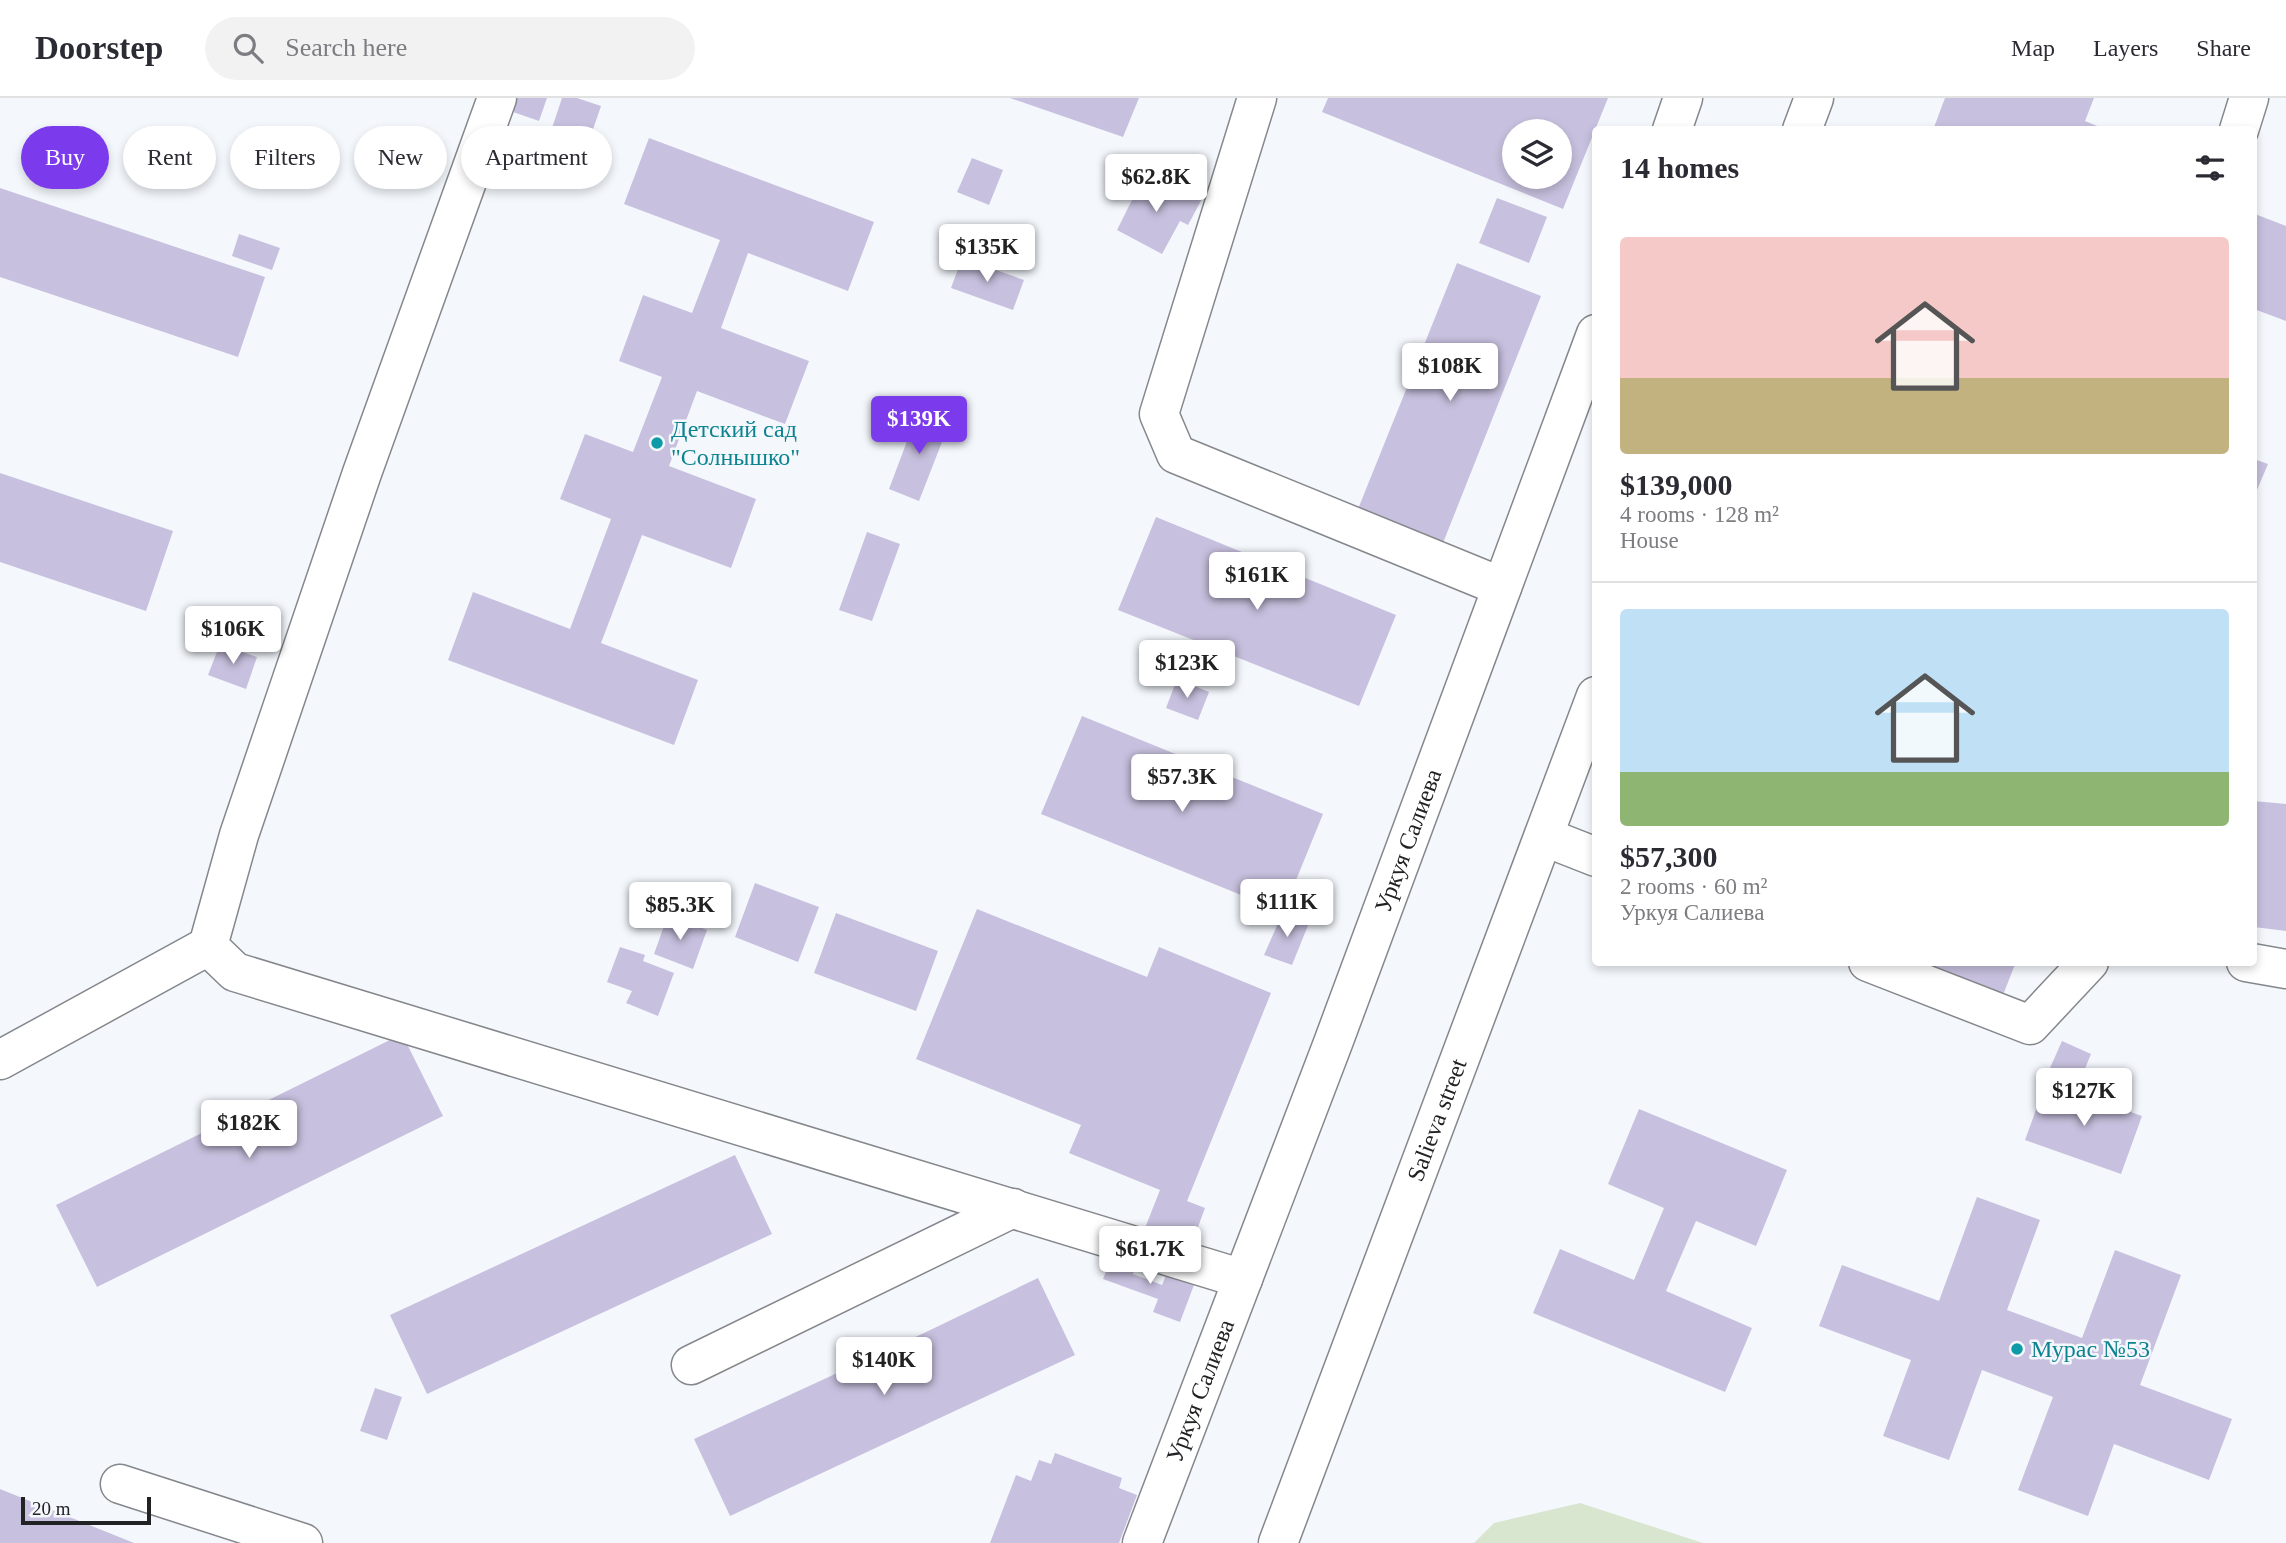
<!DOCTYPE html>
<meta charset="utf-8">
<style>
body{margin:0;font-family:Georgia,serif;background:#f2f2f3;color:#2b2b33;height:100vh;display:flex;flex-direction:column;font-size:26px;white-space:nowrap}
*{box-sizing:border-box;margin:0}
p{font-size:23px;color:#7c7c81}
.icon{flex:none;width:38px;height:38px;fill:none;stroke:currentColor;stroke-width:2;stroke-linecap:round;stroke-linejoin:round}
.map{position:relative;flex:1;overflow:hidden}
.side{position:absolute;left:1592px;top:28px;width:665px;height:840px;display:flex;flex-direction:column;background:#fff;border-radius:7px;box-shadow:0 4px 10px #0003}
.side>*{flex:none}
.banner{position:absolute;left:21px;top:28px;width:665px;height:63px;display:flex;gap:14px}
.buttons{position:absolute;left:1502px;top:21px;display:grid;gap:14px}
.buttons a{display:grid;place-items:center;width:70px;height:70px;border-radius:50%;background:#fff;box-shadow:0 4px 10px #0003;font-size:35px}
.scale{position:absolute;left:21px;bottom:18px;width:130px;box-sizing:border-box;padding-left:7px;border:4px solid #212224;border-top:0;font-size:19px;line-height:24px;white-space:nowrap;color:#212224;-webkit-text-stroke:5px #f4f8fd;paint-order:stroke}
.price{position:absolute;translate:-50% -60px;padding:0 16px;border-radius:7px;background:#fff;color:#222;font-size:23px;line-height:46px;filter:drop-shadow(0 2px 4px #0008)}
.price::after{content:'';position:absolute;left:50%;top:42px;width:21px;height:16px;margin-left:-10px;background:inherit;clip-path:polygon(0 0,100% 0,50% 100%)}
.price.on{background:#7c3aed;color:#fff}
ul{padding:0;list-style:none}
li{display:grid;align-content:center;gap:14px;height:371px;padding:0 28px}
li+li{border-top:2px solid #e1e1e2}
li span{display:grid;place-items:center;height:217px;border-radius:7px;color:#555}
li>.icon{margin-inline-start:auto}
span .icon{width:126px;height:126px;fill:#fffc;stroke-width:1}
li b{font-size:30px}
h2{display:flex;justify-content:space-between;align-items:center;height:84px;padding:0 28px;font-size:30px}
.tag{padding:0 24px;border-radius:32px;background:#fff;box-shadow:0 4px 10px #0003;font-size:24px;line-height:63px}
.tag.on{background:#7c3aed;color:#fff}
header{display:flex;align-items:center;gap:42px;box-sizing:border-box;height:98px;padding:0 35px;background:#fff;border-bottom:2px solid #e1e1e2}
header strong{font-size:33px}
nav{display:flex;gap:38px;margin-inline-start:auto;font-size:24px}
.search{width:490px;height:63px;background:#f2f2f3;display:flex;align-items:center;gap:18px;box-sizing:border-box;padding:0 24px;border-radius:38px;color:#7c7c81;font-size:26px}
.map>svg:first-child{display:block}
</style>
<header>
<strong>Doorstep</strong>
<div class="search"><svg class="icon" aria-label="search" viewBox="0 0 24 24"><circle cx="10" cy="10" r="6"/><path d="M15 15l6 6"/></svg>Search here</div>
<nav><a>Map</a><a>Layers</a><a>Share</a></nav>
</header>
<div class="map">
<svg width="2286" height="1445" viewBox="0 0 2286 1445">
<rect width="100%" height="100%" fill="#f4f8fd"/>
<!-- green -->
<path fill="#d8e6cf" d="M1580,1405l123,40h-229l20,-20z"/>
<!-- building -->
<path fill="#c7c0de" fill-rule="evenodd" d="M511,0h36l-8,23 -32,-11z
M562,0h15l24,8 -17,50 -37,-13z
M1010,0h129l-16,39z
M1328,0h280l-45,111 -241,-97zM1514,33h45v46h-45z
M1945,0h149l-9,23 22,9h-174z
M649,40l225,84 -26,69 -100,-38 -27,75 88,33 -24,63 -88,-33 -28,75 87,33 -25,69 -89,-33 -41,108 97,37 -24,65 -226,-85 25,-68 97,37 41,-110 -51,-20 25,-65 48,18 29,-75 -43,-16 24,-66 49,18 28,-73 -96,-36z
M972,60l31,12 -14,35 -32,-13z
M1132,78l42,23 8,-14 21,12 -15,28 -8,-4 -18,33 -45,-24 15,-30 -10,-5z
M0,90l265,89 -27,80 -238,-80z
M1497,100l50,19 -18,46 -50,-20z
M2255,116l31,12v95l-32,-12z
M239,136l41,14 -8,22 -40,-14z
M962,160l62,22 -11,30 -62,-22z
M1457,165l84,33 -98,247 -85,-34z
M918,314l31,12 -30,77 -30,-12z
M2254,361l14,5 -14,33z
M0,375l173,58 -27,80 -146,-49z
M1156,419l240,98 -37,91 -241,-96z
M867,434l33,12 -28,77 -33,-11z
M220,546l37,13 -11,32 -38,-14z
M1177,581l32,13 -11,28 -32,-12z
M1082,618l241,98 -40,98 -242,-98z
M2254,703l32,3v127l-32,-4z
M755,785l64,24 -21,55 -63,-25z
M977,811l170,68 12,-30 112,46 -84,208 18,7 -14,38 -46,-18 15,-38 -91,-37 12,-28 -165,-66z
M1283,814l26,11 -17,42 -28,-10z
M836,815l102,38 -22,60 -102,-38z
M668,817l39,15 -14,39 -39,-15z
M620,849l25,8 -2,6 31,12 -16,43 -32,-13 6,-12 -25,-9z
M1904,864h112l-15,38z
M402,936l41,82 -346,171 -41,-82z
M2062,943l29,13 -11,27 -30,-13z
M2046,984l96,34 -21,58 -96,-34z
M1639,1011l148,61 -31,76 -60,-25 -30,70 86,37 -27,64 -192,-79 27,-64 74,31 30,-72 -56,-24z
M735,1057l37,79 -345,160 -37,-79z
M1977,1099l63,23 -33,90 75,28 33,-88 66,25 -41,110 92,34 -23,61 -95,-36 -26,72 -70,-26 35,-93 -71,-27 -33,90 -66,-24 28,-76 -92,-34 23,-61 97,36z
M1115,1150l24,9 -6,17 29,11 4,-10 28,10 -14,37 -27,-10 5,-13 -55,-20z
M1038,1180l37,77 -345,161 -36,-77 230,-106z
M375,1290l27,9 -15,43 -27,-9z
M1055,1355l67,25 -3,10 18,7 -18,48h-129l26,-68 15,6 8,-21 12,4z
M0,1391l134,54h-134z"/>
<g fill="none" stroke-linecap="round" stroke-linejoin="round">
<!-- minor casing -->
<g stroke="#84878b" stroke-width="41">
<g id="minor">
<path d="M497,0l-135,375 -123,362 -31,111 27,26 1008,307"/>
<path d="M1257,0l-98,316 17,40 326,133"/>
<path d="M1672,32l11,-32"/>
<path d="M1802,32l12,-32"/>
<path d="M2239,32l10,-32"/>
<path d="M1545,739l51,20"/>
<path d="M1868,864l162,63 59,-63"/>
<path d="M2246,864l40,7"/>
<path d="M0,962l208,-114"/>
<path d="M691,1267l322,-157"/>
<path d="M120,1386l183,59"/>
<path id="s1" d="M1142,1445l191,-500 263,-709"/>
<path id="s2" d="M1278,1445l318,-847"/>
</g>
</g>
<!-- minor -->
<use href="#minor" stroke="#fff" stroke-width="38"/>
</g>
<!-- markers -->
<g fill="#0f9aa8" stroke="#f4f8fd" stroke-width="2.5">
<circle cx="657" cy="345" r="7"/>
<circle cx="2017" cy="1251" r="7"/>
</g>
<g text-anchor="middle" stroke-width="5" stroke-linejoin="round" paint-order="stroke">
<!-- culture labels -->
<g font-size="24" fill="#0d838f" stroke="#f4f8fd" text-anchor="start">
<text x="671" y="339">Детский сад<tspan x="671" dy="28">"Солнышко"</tspan></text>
<text x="2031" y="1259">Мурас №53</text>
</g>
<!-- street labels -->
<g font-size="24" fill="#212224" stroke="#f4f8fd">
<text dy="8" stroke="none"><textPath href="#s1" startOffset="751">Уркуя Салиева</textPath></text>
<text dy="8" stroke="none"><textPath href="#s2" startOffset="452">Salieva street</textPath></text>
<text dy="8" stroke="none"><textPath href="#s1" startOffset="163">Уркуя Салиева</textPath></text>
</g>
</g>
</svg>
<div class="buttons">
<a><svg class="icon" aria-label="layers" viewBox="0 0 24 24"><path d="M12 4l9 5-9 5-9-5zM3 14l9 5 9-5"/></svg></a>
</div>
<div class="scale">20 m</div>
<b class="price" style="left:1156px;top:116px">$62.8K</b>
<b class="price" style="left:987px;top:186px">$135K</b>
<b class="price" style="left:1450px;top:305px">$108K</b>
<b class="price on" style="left:919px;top:358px">$139K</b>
<b class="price" style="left:1257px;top:514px">$161K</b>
<b class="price" style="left:233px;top:568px">$106K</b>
<b class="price" style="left:1187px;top:602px">$123K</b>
<b class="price" style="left:1182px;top:716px">$57.3K</b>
<b class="price" style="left:1287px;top:841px">$111K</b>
<b class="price" style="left:680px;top:844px">$85.3K</b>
<b class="price" style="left:2084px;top:1030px">$127K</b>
<b class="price" style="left:249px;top:1062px">$182K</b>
<b class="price" style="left:1150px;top:1188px">$61.7K</b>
<b class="price" style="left:884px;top:1299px">$140K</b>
<div class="banner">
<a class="tag on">Buy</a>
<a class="tag">Rent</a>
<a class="tag">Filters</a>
<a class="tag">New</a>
<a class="tag">Apartment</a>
</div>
<section class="side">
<h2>14 homes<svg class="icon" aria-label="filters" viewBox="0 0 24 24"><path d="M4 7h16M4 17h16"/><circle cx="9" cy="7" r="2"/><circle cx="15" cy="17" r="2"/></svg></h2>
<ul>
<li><span style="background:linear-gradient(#f6c9c9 65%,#c2b280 0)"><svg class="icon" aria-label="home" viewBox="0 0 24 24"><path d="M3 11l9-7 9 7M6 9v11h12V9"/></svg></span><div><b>$139,000</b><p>4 rooms · 128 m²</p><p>House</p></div></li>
<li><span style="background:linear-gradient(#bfe0f5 75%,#8fb573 0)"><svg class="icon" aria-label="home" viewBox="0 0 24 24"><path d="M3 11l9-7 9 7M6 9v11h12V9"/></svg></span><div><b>$57,300</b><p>2 rooms · 60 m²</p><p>Уркуя Салиева</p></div></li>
</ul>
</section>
</div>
